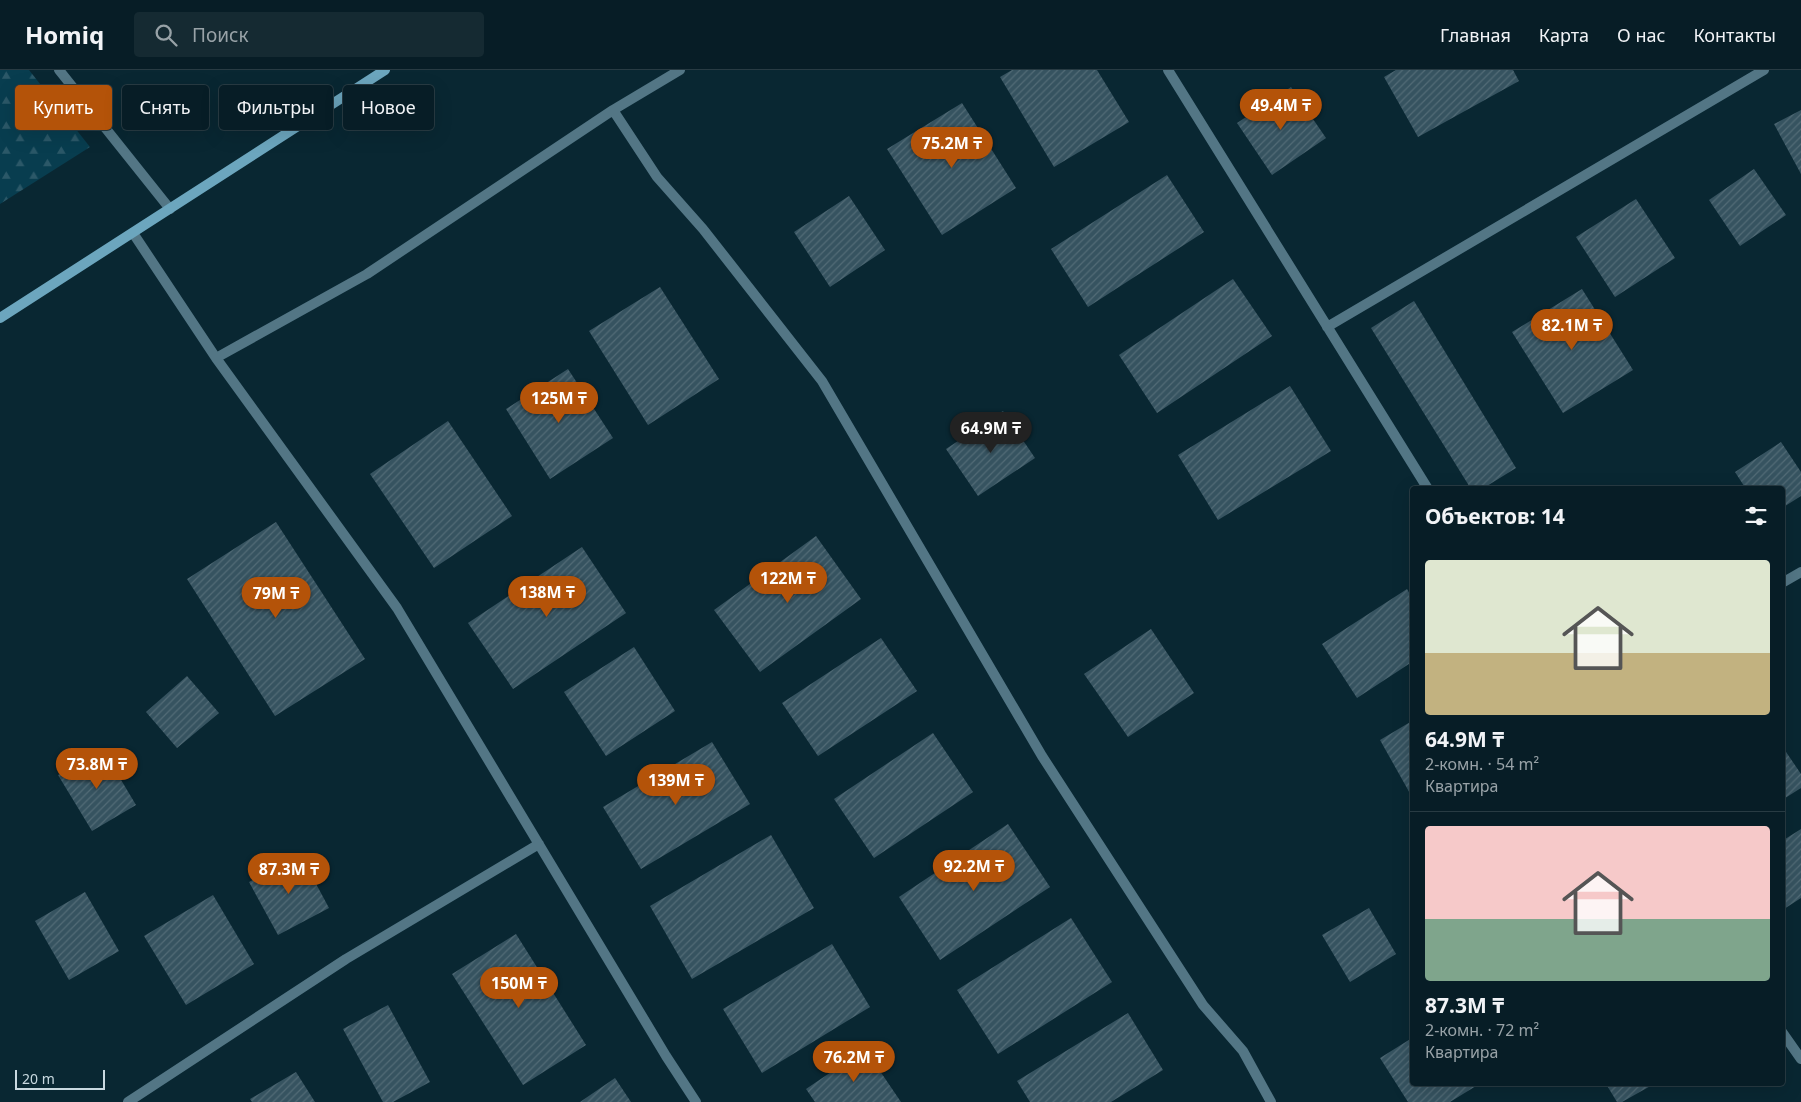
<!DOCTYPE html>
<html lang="ru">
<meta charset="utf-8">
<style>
body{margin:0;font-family:"Noto Sans",sans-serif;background:#152a32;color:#f1f3f6;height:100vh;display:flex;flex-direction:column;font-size:19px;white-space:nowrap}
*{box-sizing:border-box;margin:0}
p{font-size:16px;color:#98a2a7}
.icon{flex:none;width:28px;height:28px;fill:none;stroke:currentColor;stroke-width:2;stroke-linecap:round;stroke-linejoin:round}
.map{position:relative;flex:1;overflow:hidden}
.drawer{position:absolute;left:1410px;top:416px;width:375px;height:600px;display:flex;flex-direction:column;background:#071d26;border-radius:5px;box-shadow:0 5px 20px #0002,0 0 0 1px #283b43}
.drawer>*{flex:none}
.hud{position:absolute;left:15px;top:15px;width:475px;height:45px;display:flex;gap:10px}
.scale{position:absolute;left:15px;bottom:12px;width:90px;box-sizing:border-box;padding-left:5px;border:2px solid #c9d9e0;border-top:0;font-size:14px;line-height:18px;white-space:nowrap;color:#c9d9e0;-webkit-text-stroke:4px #092732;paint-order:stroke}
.price{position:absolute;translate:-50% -42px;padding:0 11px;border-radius:18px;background:#b45309;color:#fff;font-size:16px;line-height:32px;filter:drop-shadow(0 1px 2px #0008)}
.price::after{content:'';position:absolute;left:50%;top:30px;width:15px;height:11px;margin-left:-8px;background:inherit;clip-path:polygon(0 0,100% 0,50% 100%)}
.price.active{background:#222;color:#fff}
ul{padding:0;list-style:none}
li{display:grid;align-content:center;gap:10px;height:265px;padding:0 15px}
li+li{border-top:1px solid #283b43}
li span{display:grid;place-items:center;height:155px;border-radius:5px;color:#555}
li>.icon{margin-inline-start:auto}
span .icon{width:90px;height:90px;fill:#fffc;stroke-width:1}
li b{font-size:21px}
h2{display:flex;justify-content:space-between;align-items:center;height:60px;padding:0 15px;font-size:21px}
.tag{padding:0 18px;border-radius:5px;background:#071d26;box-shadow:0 5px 20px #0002,0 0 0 1px #283b43;font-size:18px;line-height:45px}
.tag.active{background:#b45309;color:#fff}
header{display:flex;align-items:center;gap:30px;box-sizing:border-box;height:70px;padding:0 25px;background:#071d26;border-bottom:1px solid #283b43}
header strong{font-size:24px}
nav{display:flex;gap:28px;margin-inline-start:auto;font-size:18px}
.search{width:350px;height:45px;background:#152a32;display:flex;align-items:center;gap:12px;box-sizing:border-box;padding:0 18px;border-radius:5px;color:#98a2a7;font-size:19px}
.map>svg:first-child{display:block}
</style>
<header>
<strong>Homiq</strong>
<div class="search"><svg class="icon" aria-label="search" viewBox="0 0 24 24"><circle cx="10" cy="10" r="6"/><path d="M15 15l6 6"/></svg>Поиск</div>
<nav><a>Главная</a><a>Карта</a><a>О нас</a><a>Контакты</a></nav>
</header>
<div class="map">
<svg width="1801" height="1032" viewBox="0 0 1801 1032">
<defs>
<pattern id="forest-firs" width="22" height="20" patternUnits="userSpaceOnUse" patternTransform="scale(1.25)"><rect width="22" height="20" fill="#083d4f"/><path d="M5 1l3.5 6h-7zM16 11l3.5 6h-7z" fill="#2b5868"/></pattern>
<pattern id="building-hatch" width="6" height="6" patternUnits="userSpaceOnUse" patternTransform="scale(1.25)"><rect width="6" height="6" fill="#365360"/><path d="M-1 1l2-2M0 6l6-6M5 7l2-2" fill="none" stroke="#526b76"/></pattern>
</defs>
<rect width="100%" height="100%" fill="#092732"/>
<!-- forest -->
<path fill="url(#forest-firs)" d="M0,0h29l61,77 -90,57z"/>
<!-- building -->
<path fill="url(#building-hatch)" d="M1012,0h85l32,52 -75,45 -54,-90z
M1396,0h117l6,11 -101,56 -34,-60z
M1291,17l35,51 -54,37 -35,-52z
M962,33l54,85 -74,47 -55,-86z
M1801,40v64l-27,-50z
M1754,99l32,46 -46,31 -31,-46z
M1167,105l37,57 -116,75 -37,-58z
M849,126l36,54 -55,37 -36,-55z
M1636,129l39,59 -60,39 -39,-60z
M1233,209l39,57 -115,77 -38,-58z
M660,217l59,92 -71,46 -59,-94z
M1582,219l51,81 -70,43 -51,-81z
M1414,231l102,167 -34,21h-11l-100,-161z
M568,299l45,69 -63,41 -44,-70z
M1290,316l41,65 -113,69 -40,-65z
M1003,341l32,47 -57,38 -32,-47z
M448,351l64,95 -78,52 -64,-94z
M1781,372l20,30v24l-19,12v-19h-36l-11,-17z
M276,452l89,137 -90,57 -88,-137z
M816,466l45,63 -101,73 -46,-62z
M582,477l44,66 -113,76 -45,-66z
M1407,519l5,9v64l-55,36 -35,-54z
M1151,559l43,64 -66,44 -44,-63z
M881,568l36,53 -99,65 -36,-53z
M634,577l41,64 -69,45 -42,-64z
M187,606l32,37 -42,35 -31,-36z
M1412,651v76l-32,-57z
M933,663l40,59 -99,66 -40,-59z
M712,672l38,62 -109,65 -38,-62z
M1782,676l19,28v14l-19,12z
M102,678l34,57 -44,26 -34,-56z
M1008,754l42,63 -110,73 -41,-63z
M1801,759v69l-17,11 -2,-68z
M771,765l43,73 -122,71 -42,-73z
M300,784l29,54 -51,27 -29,-53z
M85,822l34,59 -50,29 -34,-59z
M213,825l41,69 -68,41 -42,-69z
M1369,838l27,46 -46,28 -28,-47z
M1071,848l41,64 -114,72 -41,-64z
M516,864l70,111 -63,40 -71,-111z
M832,874l38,63 -108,66 -39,-64z
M388,935l42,77 -37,20h-10l-40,-73z
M1128,943l35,57 -52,32h-81l-13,-21z
M1412,968v46h63l1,2 -26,16h-42l-28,-44z
M865,979l36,53h-86l-9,-13z
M296,1002l19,30h-63l-2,-3z
M615,1008l16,24h-51z
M1606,1014h48l-32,18h-5z"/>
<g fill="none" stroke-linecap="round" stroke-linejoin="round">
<!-- lane -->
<path stroke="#537685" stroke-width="10" d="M59,0l111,139
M1168,0l260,419
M613,40l67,-40
M133,163l83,125 181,250 269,448 30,46
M1327,257l437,-257
M216,288l151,-84 246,-164 44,67 46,52 119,152 220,375 161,249 40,46 28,51
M1782,513l19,-11
M1782,962l19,27
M128,1032l218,-143 193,-115"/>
<!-- secondary -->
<path stroke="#6ca6be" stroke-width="10" d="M0,248l385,-248"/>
</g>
</svg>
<div class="scale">20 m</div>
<b class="price" style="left:1281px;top:61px">49.4M ₸</b>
<b class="price" style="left:952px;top:99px">75.2M ₸</b>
<b class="price" style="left:1572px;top:281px">82.1M ₸</b>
<b class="price" style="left:559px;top:354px">125M ₸</b>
<b class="price active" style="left:991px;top:384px">64.9M ₸</b>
<b class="price" style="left:788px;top:534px">122M ₸</b>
<b class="price" style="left:547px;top:548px">138M ₸</b>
<b class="price" style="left:276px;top:549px">79M ₸</b>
<b class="price" style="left:97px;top:720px">73.8M ₸</b>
<b class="price" style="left:676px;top:736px">139M ₸</b>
<b class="price" style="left:974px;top:822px">92.2M ₸</b>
<b class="price" style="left:289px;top:825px">87.3M ₸</b>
<b class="price" style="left:519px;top:939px">150M ₸</b>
<b class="price" style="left:854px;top:1013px">76.2M ₸</b>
<div class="hud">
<a class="tag active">Купить</a>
<a class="tag">Снять</a>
<a class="tag">Фильтры</a>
<a class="tag">Новое</a>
</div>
<section class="drawer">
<h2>Объектов: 14<svg class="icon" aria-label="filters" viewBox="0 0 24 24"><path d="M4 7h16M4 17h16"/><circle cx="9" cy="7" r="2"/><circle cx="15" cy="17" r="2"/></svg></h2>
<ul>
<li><span style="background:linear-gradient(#dfe7d0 60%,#c2b280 0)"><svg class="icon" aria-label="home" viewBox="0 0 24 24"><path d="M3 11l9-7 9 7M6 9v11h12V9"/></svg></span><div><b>64.9M ₸</b><p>2-комн. · 54 m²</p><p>Квартира</p></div></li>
<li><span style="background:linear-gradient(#f6c9c9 60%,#7fa58c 0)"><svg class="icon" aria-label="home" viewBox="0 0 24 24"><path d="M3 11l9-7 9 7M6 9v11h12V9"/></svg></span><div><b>87.3M ₸</b><p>2-комн. · 72 m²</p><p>Квартира</p></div></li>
</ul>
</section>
</div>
